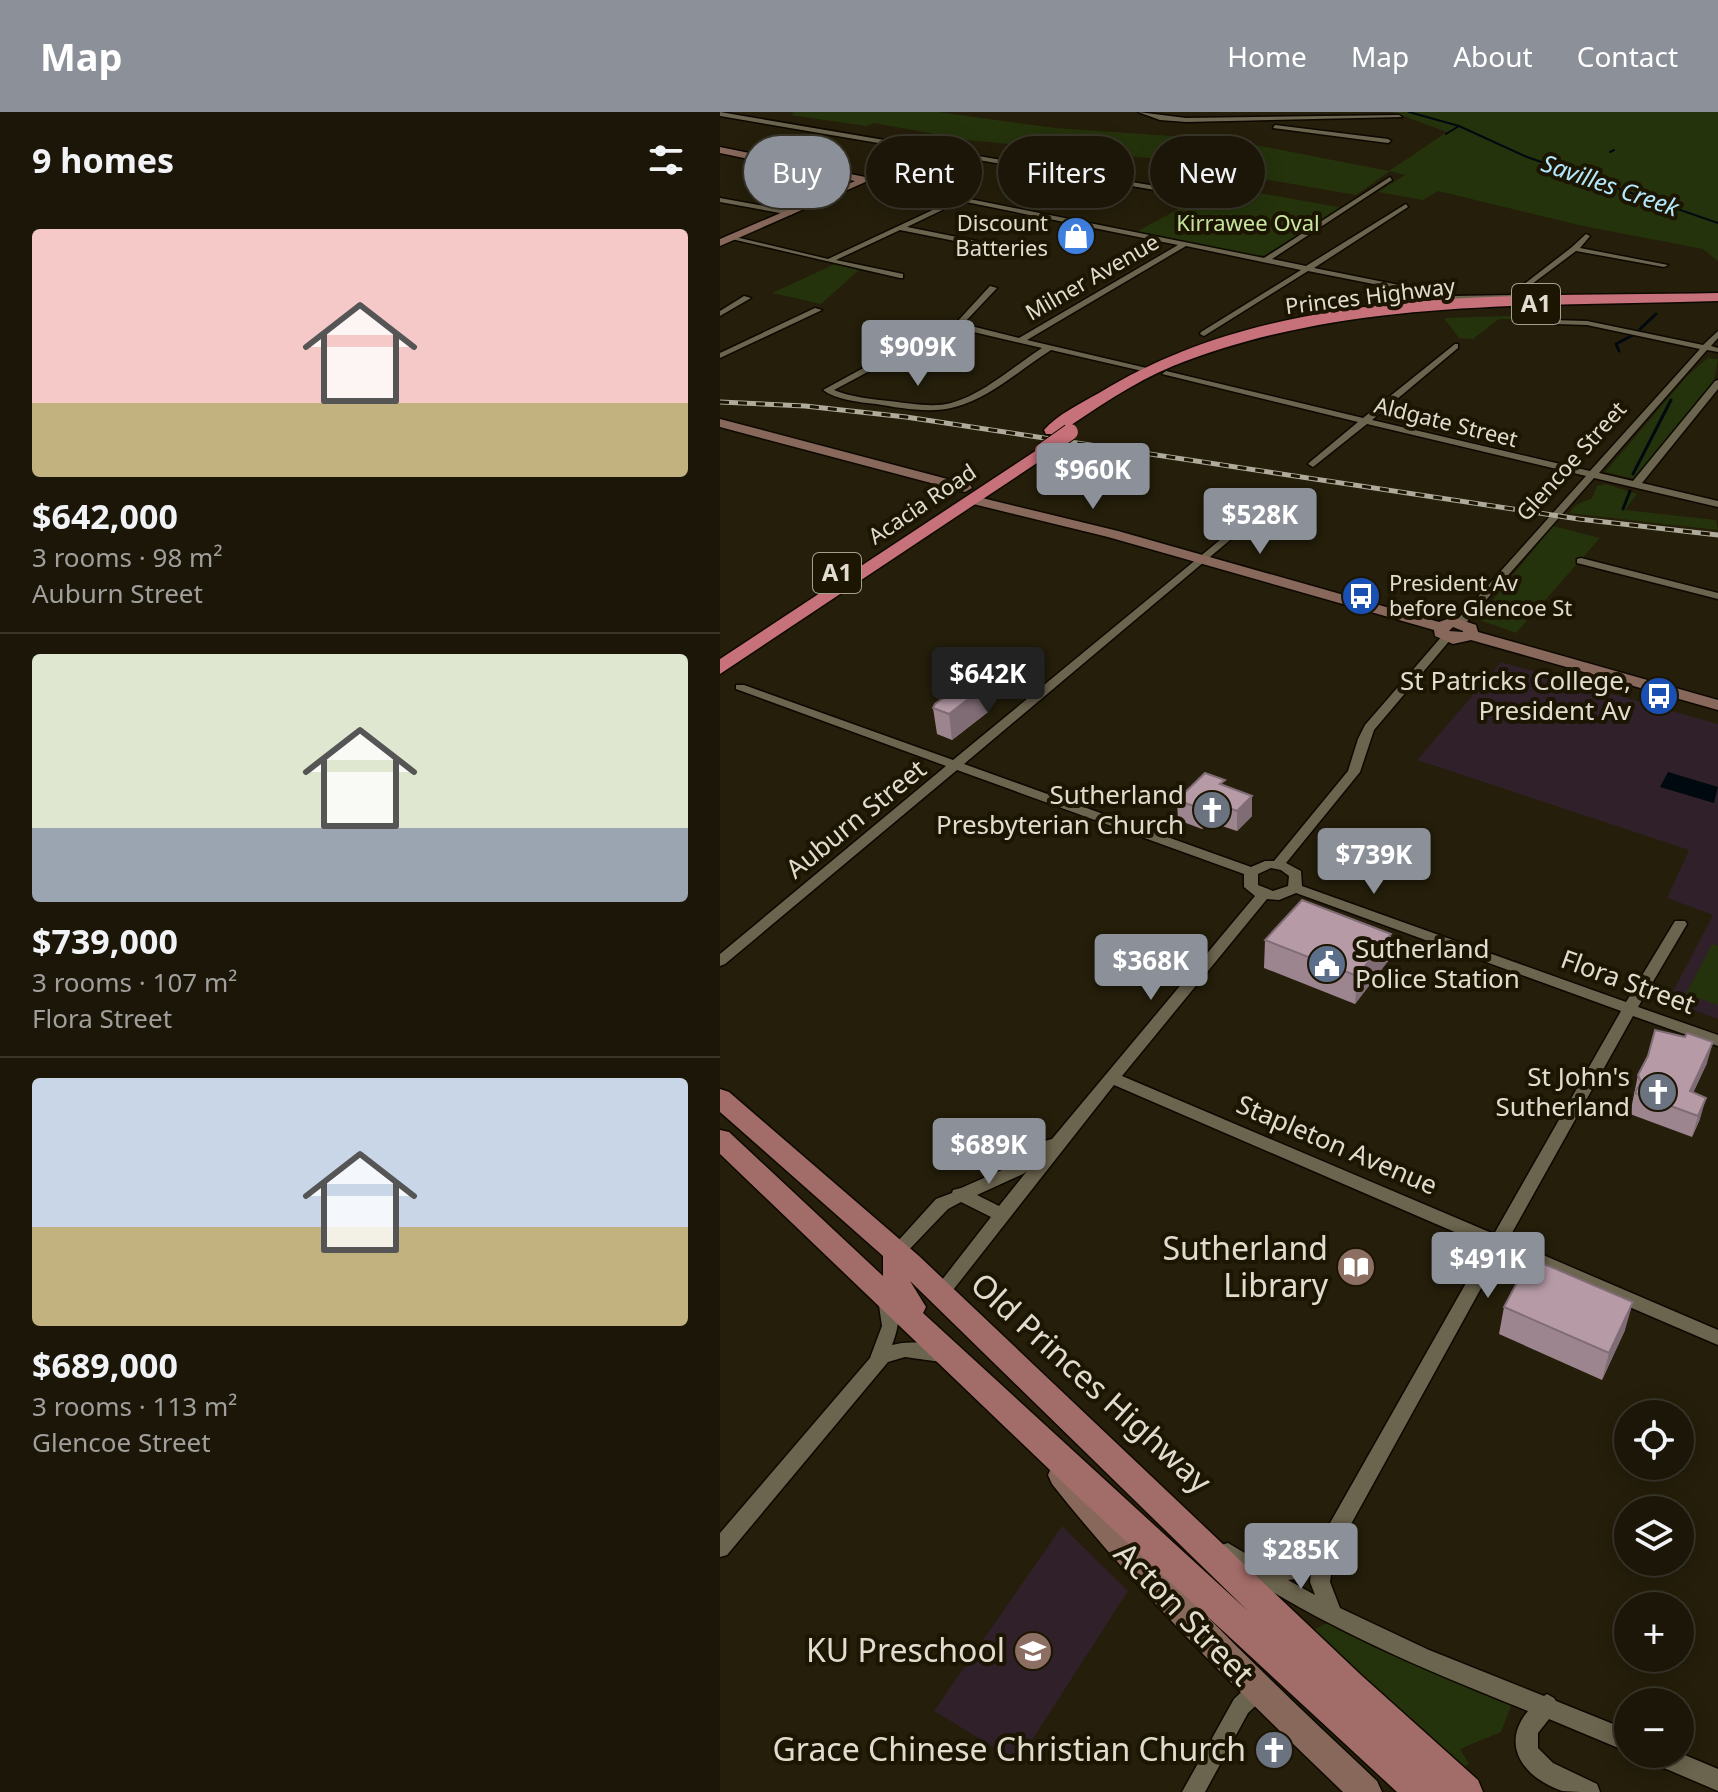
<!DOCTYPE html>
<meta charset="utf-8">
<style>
body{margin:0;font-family:"Noto Sans",sans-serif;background:#282316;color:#f1f3f6;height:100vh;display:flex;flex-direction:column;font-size:30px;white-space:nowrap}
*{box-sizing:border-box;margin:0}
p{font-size:26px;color:#a09f9c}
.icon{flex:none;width:44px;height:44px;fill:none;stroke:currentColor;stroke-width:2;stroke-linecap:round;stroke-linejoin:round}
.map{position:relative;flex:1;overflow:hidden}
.sheet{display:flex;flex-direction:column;background:#1b1608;width:720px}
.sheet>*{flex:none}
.banner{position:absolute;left:24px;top:24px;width:760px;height:72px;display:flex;gap:16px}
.buttons{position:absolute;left:894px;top:1288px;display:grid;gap:16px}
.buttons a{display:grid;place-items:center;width:80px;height:80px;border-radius:50%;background:#1b1608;box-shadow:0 4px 20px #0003,0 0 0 2px #393529;font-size:40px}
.price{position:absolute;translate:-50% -68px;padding:0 18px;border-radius:8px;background:#8c9099;color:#fff;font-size:26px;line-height:52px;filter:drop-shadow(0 2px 4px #0008)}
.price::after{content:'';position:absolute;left:50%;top:48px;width:24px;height:18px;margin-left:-12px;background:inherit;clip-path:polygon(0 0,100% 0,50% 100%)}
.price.on{background:#222;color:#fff}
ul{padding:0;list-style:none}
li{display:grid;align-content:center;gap:16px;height:424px;padding:0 32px}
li+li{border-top:2px solid #393529}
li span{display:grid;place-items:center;height:248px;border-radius:8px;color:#555}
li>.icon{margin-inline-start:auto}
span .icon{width:144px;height:144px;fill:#fffc;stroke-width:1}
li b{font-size:34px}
h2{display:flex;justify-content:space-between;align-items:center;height:96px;padding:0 32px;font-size:34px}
.chip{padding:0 28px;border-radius:36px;background:#1b1608;box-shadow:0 4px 20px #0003,0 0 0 2px #393529;font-size:28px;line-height:72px}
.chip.on{background:#8c9099;color:#fff}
header{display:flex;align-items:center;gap:48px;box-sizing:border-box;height:112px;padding:0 40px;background:#8c9099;color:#fff}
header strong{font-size:38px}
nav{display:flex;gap:44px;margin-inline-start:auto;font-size:28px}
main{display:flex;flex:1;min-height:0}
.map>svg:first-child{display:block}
</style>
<header>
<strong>Map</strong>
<nav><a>Home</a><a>Map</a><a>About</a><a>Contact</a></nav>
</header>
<main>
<section class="sheet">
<h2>9 homes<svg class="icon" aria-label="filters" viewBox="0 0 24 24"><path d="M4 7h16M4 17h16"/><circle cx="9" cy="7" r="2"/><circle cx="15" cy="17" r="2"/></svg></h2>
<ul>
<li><span style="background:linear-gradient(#f6c9c9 70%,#c2b280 0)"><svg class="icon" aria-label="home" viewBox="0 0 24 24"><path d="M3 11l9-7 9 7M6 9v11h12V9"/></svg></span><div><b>$642,000</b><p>3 rooms · 98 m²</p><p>Auburn Street</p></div></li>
<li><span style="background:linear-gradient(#dfe7d0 70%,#9aa5b1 0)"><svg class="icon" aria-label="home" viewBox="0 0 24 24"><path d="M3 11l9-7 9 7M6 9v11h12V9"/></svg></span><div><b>$739,000</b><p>3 rooms · 107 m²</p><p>Flora Street</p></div></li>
<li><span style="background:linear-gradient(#c9d6e8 60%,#c2b280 0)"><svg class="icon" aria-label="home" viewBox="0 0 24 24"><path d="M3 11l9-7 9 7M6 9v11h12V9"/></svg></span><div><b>$689,000</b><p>3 rooms · 113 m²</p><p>Glencoe Street</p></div></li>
</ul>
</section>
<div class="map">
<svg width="998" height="1680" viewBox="0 0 998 1680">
<rect width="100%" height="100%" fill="#241e0a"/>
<!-- education -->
<path fill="#302029" d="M781,550l217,62v295l-50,-18 45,-86 -46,-17 22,-48 -272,-90z
M342,1414l66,65 -110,171 -84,-51z"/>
<!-- green -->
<path fill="#25330c" d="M71,0h147l117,16 175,12 159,31 58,-39 -55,-20h326v149l-15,-12 -120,-23 -145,-35 -15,9 -45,-8 27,-17 -15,-4 -34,24 -128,-22 9,-6 -270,-27 -93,-17 -8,3 -76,-11 4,-2z
M501,74l122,22 -77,47 -11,1 -119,-24z
M115,152l25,5 -39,35 -49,-11z
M820,203l18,4h-59l-26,20 -14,-1 -15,-20z
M988,246l10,1 -4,22 -79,98 -30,-7 83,-97z
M886,372l31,10 -12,16 91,10 2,10 -149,-17 7,-8 16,-7 5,-12z
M833,414l47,12 -84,95 -39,-14z
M992,832l6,2v59l-32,-11z
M609,1510l184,79 -12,31 -41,17 9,15 -11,5 -147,-138z"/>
<!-- water -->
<path fill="#00090f" d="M948,660l50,15 -4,16 -54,-16z"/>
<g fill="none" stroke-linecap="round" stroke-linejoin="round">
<!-- stream-far1 -->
<path stroke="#00090f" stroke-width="2" d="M689,0l50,14 -13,8
M739,14l68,31 191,66
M890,40l4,-2"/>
<!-- stream -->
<path stroke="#00090f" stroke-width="3" d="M920,217l16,-15
M899,239l-3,-7 17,-9
M913,362l38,-74
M903,397l7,-18"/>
<!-- street casing -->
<g stroke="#0d0800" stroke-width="3">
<path id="street" d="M0,0l482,82 3,2 -3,2 -482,-82z
M418,0l48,6 213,-3 3,2 -216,5 -26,-2z
M555,13l113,14 3,2 -3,2 -115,-15z
M670,65l2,3 -120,79 34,7 100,-62 2,3 -94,61 140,28 56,-1 62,-48 14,-13 4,2 -10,12 88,17 -4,2 -88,-16 -64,48 -58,1 -146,-29 -104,65 -4,-2 1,-2 100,-62 -115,-24 -159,94 124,29v4l-100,-23c-30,19 -61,48 -96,57 -24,7 -55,1 -79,-3 -18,-2 -39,-4 -53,-14l125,-68 8,1 34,-37 7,2 -34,36 56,14 159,-93 -217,-44 -54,26 90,18 24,8v4l-26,-8 -95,-19 -64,30 67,14v4h-3l-173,-40 4,-2 97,23 126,-59 -91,-19 2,-3 399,80zM232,215l90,21c-28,18 -58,46 -91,55 -18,5 -43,0 -62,-2 -18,-2 -38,-4 -55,-11z
M0,86l71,13 3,2 -3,2 -71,-13z
M24,184l7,2 -31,18v-5z
M95,196l7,2 -102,48v-5z
M832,208l35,1 116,24 15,-14v7l-7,8 7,2v4l-11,-2 -108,123 34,8 82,-100 3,-1v9l-76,94 76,18v6l-124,-29 -130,147 -4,1 -5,-3 1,-2 130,-145 -219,-52 -54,43 -5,-3 2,-2 48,-40 -196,-48 4,-3 197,47 92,-74h3v4l-86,72 218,51 110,-122 -113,-24 -32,-1 -4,-2z
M557,381l5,3 -2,2 -316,266 287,103 14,-6h9l74,-90 10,-32 7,-14 78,-90 4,-1 5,3 -1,2 -77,91 -14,42 -74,91 15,8 1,15 324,116 49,-81h10l2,3 -49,83 80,28v11l-85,-30 -125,224 210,90v15l-217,-93 -167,303 -4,27 10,26 89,42 115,46 3,-2 7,4 2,3 72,29v22l-79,-33 -11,14v15l15,15 44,21 3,8c-12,0 -27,0 -38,-1 -37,-13 -63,-45 -34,-80 -108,-43 -210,-86 -307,-152l-3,-7 3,-7 7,-2 32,19 33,-1 24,-15 170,-300 -373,-161 -168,214 -6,2 -6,-2 -3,-5 60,-77 -30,-15 -13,7 -46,48 -6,2 -6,-2 -2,-5 48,-53 16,-6 1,-3 8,-2 50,-22 34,-25 7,-2 203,-243 -11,-9v-13l-287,-104 -232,194 -5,2v-12l226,-188 -210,-77v-4h8l209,75zM551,756l10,2 8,6 -1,10 -15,5 -15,-6v-11zM576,781l325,118 -127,223 -372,-158 145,-177 12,1zM307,1059l-28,35 -22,-11 46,-21zM591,1460l-1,10 5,13 -27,-15 8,-1z
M861,446l137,35v6l-141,-36v-4z
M167,1180l6,2c8,19 6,33 -1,51 18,-5 38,-2 55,4l3,5 -3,5 -6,3 -36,-5 -17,5 -161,193 -7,2v-24l150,-175 12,-32 -4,-27 3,-5z
M538,1567l7,4 4,7 -4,7 -17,16 -43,79h-23l52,-93 17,-16z
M960,1641l38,16v22l-68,-29 -3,-8z"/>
</g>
<!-- secondary casing -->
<g stroke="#0d0800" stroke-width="3">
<path id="secondary" d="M0,35l145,30 5,3 -150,66v-7l135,-58 -135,-28z
M0,307l250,66 2,3 -7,4 -245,-65z
M254,384l144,35 321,91 14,-5 23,8 2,7 240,68v10l-247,-70 -18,4 -18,-8 -1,-6 -326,-93 -139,-34 -2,-3zM733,515l10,4v1l-14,-1z
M342,1351l10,3c92,114 198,214 305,315l5,11h-39c-102,-98 -203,-197 -291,-308l-4,-9 4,-9z"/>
</g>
<!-- primary casing -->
<g stroke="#0d0800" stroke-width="3">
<path id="primary" d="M0,977l9,3 190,164 442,419 117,105 5,12h-86l-322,-298 -355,-340v-24l9,2 154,144v-20l-163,-144zM190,1169l338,330 -325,-298 3,-6z"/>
</g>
<!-- highway casing -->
<g stroke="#0d0800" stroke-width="3">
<path id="highway" d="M998,181v8c-182,6 -373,-4 -545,65 -41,17 -78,43 -115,68h-12l-2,-4c13,-15 37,-27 55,-37 181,-112 415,-95 619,-100z
M323,334l6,1v8l-329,219v-15z"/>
</g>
<!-- street -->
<use href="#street" fill="#6b644e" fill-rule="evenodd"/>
<!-- secondary -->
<use href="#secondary" fill="#87685b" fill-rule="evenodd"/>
<!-- primary -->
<use href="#primary" fill="#a26c68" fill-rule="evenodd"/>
<!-- highway -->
<use href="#highway" fill="#c7717a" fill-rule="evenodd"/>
<!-- rail casing -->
<g stroke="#afab9c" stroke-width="5">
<path id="rail" d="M0,290l85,4 101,11 673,102 139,16"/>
</g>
<!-- rail -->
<use href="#rail" stroke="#1b1502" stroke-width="3" stroke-dasharray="9" stroke-linecap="butt"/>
<!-- highway-bridge casing -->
<g stroke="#0d0800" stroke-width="18" stroke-linecap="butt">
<path id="highway-bridge" d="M323,339l27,-19"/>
</g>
<!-- highway-bridge -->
<use href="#highway-bridge" stroke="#c7717a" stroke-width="16"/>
</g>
<!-- wall -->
<path fill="#9d8590" d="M213,596l55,4 -36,28 -15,-6z
M505,674l27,30 -15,15 -27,-9 -8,7 -24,-9 -1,-20z
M671,822l-3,27 -33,43 -91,-36 1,-28z
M987,951l-14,30 7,26 -8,18 -62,-23 8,-39z
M784,1195l121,23 -23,50 -103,-46z"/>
<!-- shaded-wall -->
<path fill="#7f6c75" d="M265,574l3,26 -36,28 -3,-26z
M532,684v20l-15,15v-20z
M490,689v21l-8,7v-20z
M671,822l-3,27 -33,43 2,-28z
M993,930l-6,21 -23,49 6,-21z
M986,986l-6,21 -8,18 6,-21z
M913,1190l-8,28 -23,50 7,-27z"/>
<!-- building -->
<path fill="#b69ba7" stroke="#7f6c75" stroke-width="2" d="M248,568l17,6 -36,28 -16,-6 2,-4z
M485,661l20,7 -5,4 32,12 -15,15 -27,-10 -8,8 -25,-9z
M582,788l89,34 -34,42 -92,-36z
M935,918l30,7 2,-4 26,9 -23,49 16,7 -8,18 -63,-23 6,-11 -3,-7 10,-19z
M810,1146l103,44 -24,51 -105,-46z"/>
<!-- icons -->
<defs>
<g id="shop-disc" transform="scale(2)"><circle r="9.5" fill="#3f7fe0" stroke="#1b1502"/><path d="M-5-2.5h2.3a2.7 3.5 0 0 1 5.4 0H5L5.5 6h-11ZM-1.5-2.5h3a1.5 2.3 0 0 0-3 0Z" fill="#fff"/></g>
<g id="bus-disc" transform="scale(2)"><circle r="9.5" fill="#1a4fb4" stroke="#1b1502"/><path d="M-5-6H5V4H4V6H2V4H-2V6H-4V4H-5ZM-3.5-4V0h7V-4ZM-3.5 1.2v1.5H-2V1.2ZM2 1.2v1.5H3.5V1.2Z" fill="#fff"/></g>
<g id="church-disc" transform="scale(2)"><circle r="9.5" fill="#6b7280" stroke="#1b1502"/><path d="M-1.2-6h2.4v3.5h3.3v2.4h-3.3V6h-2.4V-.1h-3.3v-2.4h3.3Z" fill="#fff"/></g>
<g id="civic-disc" transform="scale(2)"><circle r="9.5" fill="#5c6f8a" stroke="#1b1502"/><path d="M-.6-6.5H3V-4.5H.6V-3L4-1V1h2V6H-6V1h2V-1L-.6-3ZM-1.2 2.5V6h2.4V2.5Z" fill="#fff"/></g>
<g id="library-disc" transform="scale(2)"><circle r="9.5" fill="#8d6e63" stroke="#1b1502"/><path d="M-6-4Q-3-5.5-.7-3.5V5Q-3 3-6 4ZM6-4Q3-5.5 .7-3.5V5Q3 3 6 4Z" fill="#fff"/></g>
<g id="school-disc" transform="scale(2)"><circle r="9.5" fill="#8d6e63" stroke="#1b1502"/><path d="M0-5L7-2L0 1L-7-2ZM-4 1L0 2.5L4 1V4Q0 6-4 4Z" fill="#fff"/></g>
</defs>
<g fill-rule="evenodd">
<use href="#shop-disc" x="356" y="124"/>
<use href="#bus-disc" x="641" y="484"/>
<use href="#bus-disc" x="939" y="584"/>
<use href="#church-disc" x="492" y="698"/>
<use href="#civic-disc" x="607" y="852"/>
<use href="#church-disc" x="938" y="980"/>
<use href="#library-disc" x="636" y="1155"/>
<use href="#school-disc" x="313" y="1539"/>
<use href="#church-disc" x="554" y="1638"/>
</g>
<g text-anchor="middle" stroke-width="8" stroke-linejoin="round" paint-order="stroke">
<!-- far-poi labels -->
<g font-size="22" fill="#e0dccf" stroke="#1b1502" text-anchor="end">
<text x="328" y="119">Discount<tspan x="328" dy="25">Batteries</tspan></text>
<text x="669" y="479" text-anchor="start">President Av<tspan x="669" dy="25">before Glencoe St</tspan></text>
</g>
<!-- far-park labels -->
<g font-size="22" fill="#c9e79f" stroke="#1b1502">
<text x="528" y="119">Kirrawee Oval</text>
</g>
<!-- far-street labels -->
<g font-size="22" fill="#e0dccf" stroke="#1b1502">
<text transform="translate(372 165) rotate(-30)" y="8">Milner Avenue</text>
<text transform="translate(650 184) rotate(-7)" y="8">Princes Highway</text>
<text transform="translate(726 310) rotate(14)" y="8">Aldgate Street</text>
<text transform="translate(851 349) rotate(-48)" y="8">Glencoe Street</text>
<text transform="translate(202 392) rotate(-34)" y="8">Acacia Road</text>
</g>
<!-- far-water labels -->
<g font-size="24" font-style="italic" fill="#b4e7fc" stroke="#1b1502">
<text transform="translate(890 74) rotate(19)" y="8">Savilles Creek</text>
</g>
<!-- shield labels -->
<g fill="#1b1502" stroke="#a5a092" stroke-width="2">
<rect x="792" y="172" width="48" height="40" rx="6"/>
<rect x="93" y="441" width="48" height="40" rx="6"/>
</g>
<g font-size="24" font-weight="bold" fill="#e0dccf">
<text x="816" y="200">A1</text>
<text x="117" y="469">A1</text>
</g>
<!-- poi labels -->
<g font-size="26" fill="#e0dccf" stroke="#1b1502" text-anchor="end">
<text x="911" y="578">St Patricks College,<tspan x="911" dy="30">President Av</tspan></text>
<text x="464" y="692">Sutherland<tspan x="464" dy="30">Presbyterian Church</tspan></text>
<text x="635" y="846" text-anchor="start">Sutherland<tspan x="635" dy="30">Police Station</tspan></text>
<text x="910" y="974">St John's<tspan x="910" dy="30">Sutherland</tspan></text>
</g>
<!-- street labels -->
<g font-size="26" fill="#e0dccf" stroke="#1b1502">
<text transform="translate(136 707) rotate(-39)" y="9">Auburn Street</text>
<text transform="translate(908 870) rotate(20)" y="9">Flora Street</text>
<text transform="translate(617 1033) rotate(23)" y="9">Stapleton Avenue</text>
</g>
<!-- near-poi labels -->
<g font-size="32" fill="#e0dccf" stroke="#1b1502" text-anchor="end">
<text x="608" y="1148">Sutherland<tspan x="608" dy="37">Library</tspan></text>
<text x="285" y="1550">KU Preschool</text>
<text x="526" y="1649">Grace Chinese Christian Church</text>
</g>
<!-- near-street labels -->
<g font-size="32" fill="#e0dccf" stroke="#1b1502">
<text transform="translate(371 1271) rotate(42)" y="11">Old Princes Highway</text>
<text transform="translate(464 1502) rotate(46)" y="11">Acton Street</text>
</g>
</g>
</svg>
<div class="buttons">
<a><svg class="icon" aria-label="locate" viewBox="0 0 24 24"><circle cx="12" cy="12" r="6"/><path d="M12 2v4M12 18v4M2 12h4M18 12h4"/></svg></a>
<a><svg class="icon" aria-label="layers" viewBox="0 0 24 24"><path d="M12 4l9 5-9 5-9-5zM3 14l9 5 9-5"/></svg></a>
<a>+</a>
<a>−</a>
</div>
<b class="price" style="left:198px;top:276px">$909K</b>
<b class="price" style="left:373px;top:399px">$960K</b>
<b class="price" style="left:540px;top:444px">$528K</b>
<b class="price on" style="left:268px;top:603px">$642K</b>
<b class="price" style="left:654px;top:784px">$739K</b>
<b class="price" style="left:431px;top:890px">$368K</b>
<b class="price" style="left:269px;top:1074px">$689K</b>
<b class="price" style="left:768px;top:1188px">$491K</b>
<b class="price" style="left:581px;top:1479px">$285K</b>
<div class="banner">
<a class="chip on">Buy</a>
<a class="chip">Rent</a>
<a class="chip">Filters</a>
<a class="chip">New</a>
</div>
</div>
</main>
